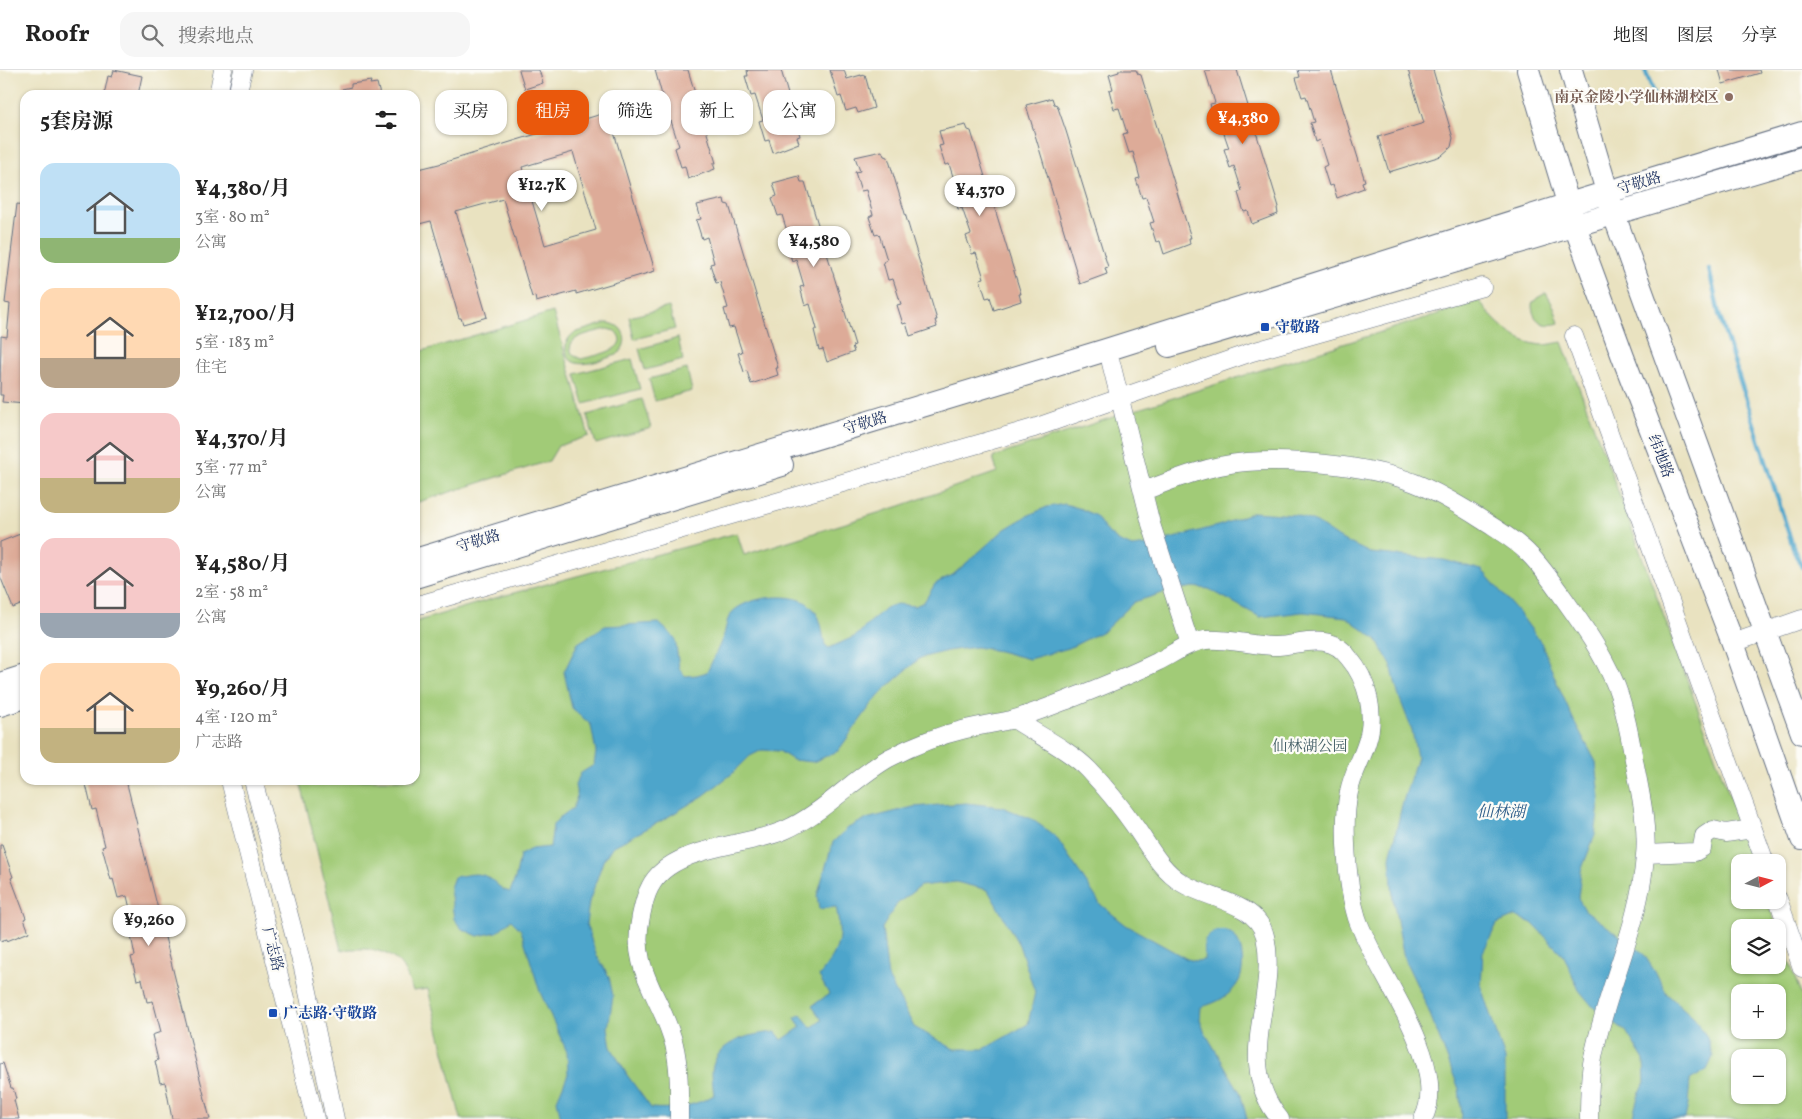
<!DOCTYPE html>
<html lang="zh">
<meta charset="utf-8">
<style>
body{margin:0;font-family:Vollkorn,"Noto Serif SC",serif;background:#f6f6f6;color:#222;height:100vh;display:flex;flex-direction:column;font-size:19px;white-space:nowrap}
*{box-sizing:border-box;margin:0}
p{font-size:16px;color:#767676}
.icon{flex:none;width:28px;height:28px;fill:none;stroke:currentColor;stroke-width:2;stroke-linecap:round;stroke-linejoin:round}
.map{position:relative;flex:1;overflow:hidden}
.sheet{position:absolute;left:20px;top:20px;width:400px;height:695px;display:flex;flex-direction:column;background:#fff;border-radius:15px;box-shadow:0 1px 4px #0004}
.sheet>*{flex:none}
.banner{position:absolute;left:435px;top:20px;width:475px;height:45px;display:flex;gap:10px}
.needle{width:32px;rotate:83deg}
.fabs{position:absolute;left:1731px;top:784px;display:grid;gap:10px}
.fabs a{display:grid;place-items:center;width:55px;height:55px;border-radius:10px;background:#fff;box-shadow:0 1px 4px #0004;font-size:25px}
.price{position:absolute;translate:-50% -42px;padding:0 11px;border-radius:18px;background:#fff;color:#222;font-size:16px;line-height:32px;filter:drop-shadow(0 1px 2px #0008)}
.price::after{content:'';position:absolute;left:50%;top:30px;width:15px;height:11px;margin-left:-8px;background:inherit;clip-path:polygon(0 0,100% 0,50% 100%)}
.price.current{background:#ea580c;color:#fff}
ul{padding:0;list-style:none}
li{display:flex;align-items:center;gap:15px;height:125px;padding:0 20px}
li span{display:grid;place-items:center;flex:none;width:140px;height:100px;border-radius:15px;color:#555}
li>.icon{margin-inline-start:auto}
span .icon{width:60px;height:60px;fill:#fffc;stroke-width:1}
li b{font-size:21px}
h2{display:flex;justify-content:space-between;align-items:center;height:60px;padding:0 20px;font-size:21px}
.tag{padding:0 18px;border-radius:15px;background:#fff;box-shadow:0 1px 4px #0004;font-size:18px;line-height:45px}
.tag.current{background:#ea580c;color:#fff}
header{display:flex;align-items:center;gap:30px;box-sizing:border-box;height:70px;padding:0 25px;background:#fff;border-bottom:1px solid #e0e0e0}
header strong{font-size:24px}
nav{display:flex;gap:28px;margin-inline-start:auto;font-size:18px}
.search{width:350px;height:45px;background:#f6f6f6;display:flex;align-items:center;gap:12px;box-sizing:border-box;padding:0 18px;border-radius:15px;color:#767676;font-size:19px}
.map>svg:first-child{display:block}
</style>
<header>
<strong>Roofr</strong>
<div class="search"><svg class="icon" aria-label="search" viewBox="0 0 24 24"><circle cx="10" cy="10" r="6"/><path d="M15 15l6 6"/></svg>搜索地点</div>
<nav><a>地图</a><a>图层</a><a>分享</a></nav>
</header>
<div class="map">
<svg width="1802" height="1049" viewBox="0 0 1802 1049">
<rect width="100%" height="100%" fill="#fdfcf7"/>
<filter id="ink" filterUnits="userSpaceOnUse"><feTurbulence type="fractalNoise" baseFrequency=".02" numOctaves="2"/><feDisplacementMap in="SourceGraphic" scale="10" xChannelSelector="R" yChannelSelector="G"/><feConvolveMatrix kernelMatrix="1 2 1 2 8 2 1 2 1" color-interpolation-filters="sRGB"/></filter>
<filter id="wash" filterUnits="userSpaceOnUse"><feTurbulence type="fractalNoise" baseFrequency=".0096" numOctaves="4" result="noise"/><feDisplacementMap in="SourceGraphic" scale="20" xChannelSelector="R" yChannelSelector="G"/><feGaussianBlur stdDeviation="1.12" result="paint"/><feColorMatrix in="noise" values="0 0 0 0 0 0 0 0 0 0 0 0 0 0 0 0 0 1.4 0 .05"/><feComposite in="paint" operator="in"/></filter>
<g filter="url(#wash)">
<rect width="100%" height="100%" fill="#e9e2c0"/>
<!-- green -->
<path fill="#a1cb77" stroke="#5e7d6a" fill-rule="evenodd" d="M1546,223l8,14 5,16c-15,5 -27,-2 -27,-19l5,-6z
M1479,231c15,20 36,42 63,44 6,0 14,-2 20,-3l56,149 136,371h-14v38h27l10,27 -37,1v37h38v-36l24,69v121h-1341l-33,-130 -15,2c-4,-9 -8,-23 -15,-29 -16,-15 -37,-14 -57,-12l-41,-170h115v-158l80,-24 242,-65 7,22 156,-49 97,-34 -4,-15 120,-40zM1740,922h38v38h-38zM1740,988h38v37h-38z
M669,237l6,22 -41,10 -5,-22z
M553,242l36,124 -31,10 -9,15 -134,42v-150z
M606,253c19,0 25,20 11,32 -15,4 -48,20 -51,-5 -1,-8 3,-13 8,-17zM607,259l8,2c19,19 -23,25 -34,28l-8,-4c-12,-19 21,-22 34,-26z
M678,268l5,22 -38,10 -6,-21z
M632,289l8,30 -56,15 -9,-30z
M687,299l5,22 -37,10 -6,-22z
M642,329l9,29 -55,16 -9,-29z"/>
<!-- water -->
<path fill="#4ea5cb" stroke="#346a94" fill-rule="evenodd" d="M1065,434l16,5 15,7 9,14 13,11 14,6 16,-2 73,-20 32,-13 43,3 21,8 24,16 29,14 74,7 38,10 38,44 22,30 12,32 20,45 22,41 4,36 -5,37 -14,36 -3,27 7,12 58,43 14,22 10,19 27,24 13,19 6,20 -6,13 -17,10 -2,24 -3,15h-53l6,-22 7,-15 -1,-22 -18,-29 -33,-24 -14,-17 -15,-34 -32,-33 -17,-7 -18,8 -14,28 -2,35 24,72v60h-44l1,-3 -3,-27 -33,-85 -22,-46 -11,-59 -3,-41 12,-53 15,-48 -5,-27 -14,-36 -7,-29 -15,-26 -30,-22 -43,-5 -43,5 -51,-28 -16,-2 -27,5 -32,10 -29,28 -36,18 -40,11 -30,-8 -23,-4 -29,4 -27,7 -33,29 -16,18 -33,46 -25,11 -20,-2 -14,-9 -17,-1 -12,6 -17,17 -30,23 -42,25 -49,26 -9,14 -14,41 -3,22 10,30 13,23 4,19 -5,32 3,19 16,28 24,33c21,2 45,-2 63,-13 -1,-8 -2,-16 -2,-24 4,-31 39,-37 64,-39l6,8 19,-13 -6,-9 6,-4 10,14 11,-8 -10,-14 17,-12 -10,-18c20,-26 24,-36 17,-69l-17,2 -2,-13 16,-54 15,-14 18,-9 47,-12 53,-4 36,4 30,12 24,18 45,68 25,20 61,34 9,2 8,-1c1,-6 -1,-15 1,-20 2,-4 8,-8 12,-9 25,-6 30,34 22,50 -8,15 -23,22 -38,26l-1,12 4,12 36,61 7,27h-686l-4,-19 11,-26 -1,-22 -27,-60 -19,-62 -10,-10 -14,12 -19,4 -16,-7 -8,-10 -4,-31 4,-11c10,-1 24,-6 33,0 10,5 11,12 23,15l6,-16 4,-21 11,-6 19,-2 3,-22 6,-7 14,-10 4,-12 -2,-11 6,-12 13,-8 2,-13 -5,-27 -19,-17 -8,-36 14,-29 27,-17 54,-3 16,15 4,30 6,8 12,-1 10,-3c6,-12 11,-23 16,-35 3,-7 3,-16 7,-22 12,-18 61,-24 78,-11 15,12 13,25 17,41l4,3 27,-12 29,-28 12,-4 18,2 9,-4 11,-18 20,-11 50,-44 22,-13 20,-9zM956,812l32,8 31,55 16,47 -7,32 -44,25h-30l-40,-22 -26,-50 -6,-49 15,-24 23,-18z"/>
<g fill="none" stroke-linecap="round" stroke-linejoin="round">
<!-- stream -->
<path stroke="#4ea5cb" stroke-width="4.5" d="M1645,0l12,31
M1709,199l10,45 75,236 8,17"/>
</g>
<g id="blocks">
<!-- building -->
<path fill="#ddab98" fill-rule="evenodd" d="M114,0l28,6 -4,19h-34l4,-19 4,1z
M519,0h20l4,13 -18,6z
M655,0h33l28,93h-3l2,6 -27,10 -3,-13 -4,1 -6,-19 4,-2 -8,-25 -4,2 -6,-20 3,-1z
M747,0h34l19,66 -3,1 2,6 -26,10 -4,-13 -4,1 -6,-20 4,-1 -8,-25 -4,1 -6,-20h3z
M830,0h14l3,9 14,-4v1l4,-1 9,33 -16,5 -2,-5 -10,3 -5,-15 -3,1z
M1118,0h18l2,4 3,1 50,163h-2l1,6 -26,10 -4,-13 -4,1 -6,-19 4,-1 -8,-25 -4,1 -6,-19 4,-1 -7,-26 -4,1 -6,-19 4,-1 -8,-25 -5,1 -5,-19 4,-1 -4,-14 10,-3z
M1205,0h32l42,137 -2,1 1,6 -26,10 -4,-13 -4,1 -6,-19 4,-2 -8,-25 -4,2 -6,-19 5,-1 -9,-26 -4,1 -6,-19 5,-1z
M1298,0h33l34,111 -3,1 2,6 -27,10 -4,-13 -4,1 -6,-19 4,-2 -8,-25 -4,2 -5,-19 4,-1 -8,-26 -4,1 -6,-19 4,-1z
M1408,0h25l20,68 -2,9 -10,9 -52,16 -11,-35 46,-14z
M1719,0h40l1,3 -37,11z
M371,11l-1,3 7,-1 3,12h-38v-6l9,-2v-3z
M1052,28l2,6 3,1 9,26 42,136 -3,1 2,6 -27,10 -54,-179z
M608,42l47,159 -79,23v-3l-40,11 -1,-6 -3,1 -29,-98 -47,13 31,105 -24,7 -2,-6h-2l-28,-97 -16,4v-55l24,-6zM573,82l23,78 -51,15 -23,-78z
M966,55l2,5 3,1 50,163h-2l2,7 -27,9 -4,-13 -4,1 -6,-19 4,-1 -8,-25 -4,1 -6,-18 5,-2 -9,-26 -4,1 -5,-18 4,-2 -8,-25 -4,1 -6,-19 4,-1 -4,-14z
M882,81l2,5 4,1 49,163h-2l2,7 -27,9 -4,-13 -3,1 -6,-19 4,-1 -8,-25 -5,1 -5,-18 4,-2 -8,-26 -4,1 -6,-18 4,-2 -7,-25 -5,1 -6,-19 5,-1 -5,-14z
M799,106l2,6h4l50,163 -3,1 2,6 -27,10 -4,-13 -4,1 -5,-20 3,-1 -7,-25 -5,2 -5,-19 4,-1 -8,-27 -4,2 -6,-19 4,-1 -8,-26 -4,1 -6,-18 5,-2 -4,-13z
M724,129l1,5 4,1 49,163h-2l2,7 -27,9 -4,-13 -3,1 -6,-19 4,-1 -8,-25 -5,1 -5,-19 4,-1 -8,-26 -4,1 -6,-19 4,-1 -7,-26 -5,2 -6,-19 5,-1 -4,-14z
M17,134l8,1v199l-23,-2 1,-7h-3l1,-59 6,1 3,-33 -5,-1z
M20,464l5,13v56l-12,5 -13,-32v-34z
M85,710h41l84,339h-38l-7,-37 -5,1 -5,-22 3,-1 -6,-25 9,-3 -8,-31 -6,1 -5,-23 -5,1 -6,-23 4,-1 -5,-25 5,-1 -8,-34 -9,2 -5,-19 -2,1 -9,-33 3,-1 -9,-37 -4,1z
M0,775h2l11,32 -2,1 15,40 -2,1 5,13 -22,9v-2l-7,2z
M3,993l8,25h2l3,11 -2,1 5,19h-19v-55z"/>
</g>
</g>
<g filter="url(#ink)">
<use href="#blocks" fill-opacity="0" stroke="#636e80" stroke-width="1"/>
<g fill="none" stroke-linecap="round" stroke-linejoin="round">
<!-- minor casing -->
<g stroke="#636e80" stroke-width="19">
<path id="minor" d="M218,25l5,-25
M237,25l6,-25
M1574,266l191,526
M1111,293l40,161 39,120
M1144,421c33,-13 67,-26 102,-29 49,-4 131,4 176,24 22,10 42,22 62,35 15,10 33,20 45,33 14,14 26,32 38,49 17,24 35,50 47,78 10,22 16,55 20,79 6,31 14,65 11,96 -5,70 -39,133 -52,202 -4,20 -4,41 -4,61
M415,536l619,-178 218,-76 230,-65
M1733,573l69,-24
M1014,649c22,15 57,32 75,51 17,18 33,38 47,58 14,20 25,42 46,55 25,16 75,19 83,53 14,63 -33,126 15,183
M230,710l85,339
M253,710l50,188 32,151
M1645,784l50,-2 7,-4 2,-12 9,-6 13,3 27,-4
M1778,829l24,69
M679,1049c0,-25 1,-50 -5,-75 -12,-48 -45,-73 -33,-128 2,-10 4,-20 9,-29 21,-42 97,-40 135,-57 39,-17 67,-51 104,-72 25,-13 51,-23 77,-29 15,-4 30,-6 45,-9 21,-6 43,-15 64,-23 28,-11 55,-22 82,-35 16,-8 30,-19 48,-22 20,-2 46,5 67,6 18,1 35,-7 52,-4 10,1 19,8 25,16 19,22 27,57 18,84 -5,17 -15,32 -18,50 -7,33 -2,94 8,126 18,55 95,146 66,201"/>
</g>
<!-- major casing -->
<g stroke="#636e80" stroke-width="24">
<path id="major" d="M1528,0l47,156 48,131 110,286 69,196
M1571,0l43,145 188,518
M1169,276l633,-188
M415,490l691,-210 463,-146 233,-71
M415,507l367,-112
M0,614l25,-8
M0,635l25,-8"/>
</g>
<!-- minor -->
<use href="#minor" stroke="#fff" stroke-width="18"/>
<!-- major -->
<use href="#major" stroke="#fff" stroke-width="22"/>
</g>
</g>
<!-- markers -->
<circle fill="#8d6e63" stroke="#fdfcf7" stroke-width="2" cx="1729" cy="27" r="5"/>
<g fill="#1a4fb4" stroke="#fdfcf7" stroke-width="2">
<rect x="1260" y="252" width="10" height="10" rx="2.5"/>
<rect x="268" y="938" width="10" height="10" rx="2.5"/>
</g>
<g text-anchor="middle" stroke-width="4.5" stroke-linejoin="round" paint-order="stroke">
<!-- education labels -->
<g font-size="15" font-weight="bold" fill="#785e54" stroke="#fdfcf7" text-anchor="end">
<text x="1719" y="32">南京金陵小学仙林湖校区</text>
</g>
<!-- street labels -->
<g font-size="15" fill="#1b2f5e" stroke="#fdfcf7">
<text transform="translate(1639 113) rotate(-17)" y="5">守敬路</text>
<text transform="translate(865 353) rotate(-17)" y="5">守敬路</text>
<text transform="translate(1661 386) rotate(69)" y="5">纬地路</text>
<text transform="translate(478 471) rotate(-17)" y="5">守敬路</text>
<text transform="translate(273 879) rotate(76)" y="5">广志路</text>
</g>
<!-- transit labels -->
<g font-size="15" font-weight="bold" fill="#164399" stroke="#fdfcf7" text-anchor="start">
<text x="1275" y="262">守敬路</text>
<text x="283" y="948">广志路·守敬路</text>
</g>
<!-- park labels -->
<g font-size="15" fill="#435e66" stroke="#fdfcf7">
<text x="1310" y="681">仙林湖公园</text>
</g>
<!-- water labels -->
<g font-size="16" font-style="italic" fill="#2f5e8a" stroke="#fdfcf7">
<text x="1501" y="747">仙林湖</text>
</g>
</g>
</svg>
<div class="fabs">
<a><svg class="needle" viewBox="-14 -14 28 28"><path d="M0-13l5 13h-10z" fill="#e53935"/><path d="M0 13l5-13h-10z" fill="#767676"/></svg></a>
<a><svg class="icon" aria-label="layers" viewBox="0 0 24 24"><path d="M12 4l9 5-9 5-9-5zM3 14l9 5 9-5"/></svg></a>
<a>+</a>
<a>−</a>
</div>
<b class="price current" style="left:1243px;top:75px">¥4,380</b>
<b class="price" style="left:542px;top:142px">¥12.7K</b>
<b class="price" style="left:980px;top:147px">¥4,370</b>
<b class="price" style="left:814px;top:198px">¥4,580</b>
<b class="price" style="left:149px;top:877px">¥9,260</b>
<div class="banner">
<a class="tag">买房</a>
<a class="tag current">租房</a>
<a class="tag">筛选</a>
<a class="tag">新上</a>
<a class="tag">公寓</a>
</div>
<section class="sheet">
<h2>5套房源<svg class="icon" aria-label="filters" viewBox="0 0 24 24"><path d="M4 7h16M4 17h16"/><circle cx="9" cy="7" r="2"/><circle cx="15" cy="17" r="2"/></svg></h2>
<ul>
<li><span style="background:linear-gradient(#bfe0f5 75%,#8fb573 0)"><svg class="icon" aria-label="home" viewBox="0 0 24 24"><path d="M3 11l9-7 9 7M6 9v11h12V9"/></svg></span><div><b>¥4,380/月</b><p>3室 · 80 m²</p><p>公寓</p></div></li>
<li><span style="background:linear-gradient(#ffd9b3 70%,#b9a48a 0)"><svg class="icon" aria-label="home" viewBox="0 0 24 24"><path d="M3 11l9-7 9 7M6 9v11h12V9"/></svg></span><div><b>¥12,700/月</b><p>5室 · 183 m²</p><p>住宅</p></div></li>
<li><span style="background:linear-gradient(#f6c9c9 65%,#c2b280 0)"><svg class="icon" aria-label="home" viewBox="0 0 24 24"><path d="M3 11l9-7 9 7M6 9v11h12V9"/></svg></span><div><b>¥4,370/月</b><p>3室 · 77 m²</p><p>公寓</p></div></li>
<li><span style="background:linear-gradient(#f6c9c9 75%,#9aa5b1 0)"><svg class="icon" aria-label="home" viewBox="0 0 24 24"><path d="M3 11l9-7 9 7M6 9v11h12V9"/></svg></span><div><b>¥4,580/月</b><p>2室 · 58 m²</p><p>公寓</p></div></li>
<li><span style="background:linear-gradient(#ffd9b3 65%,#c2b280 0)"><svg class="icon" aria-label="home" viewBox="0 0 24 24"><path d="M3 11l9-7 9 7M6 9v11h12V9"/></svg></span><div><b>¥9,260/月</b><p>4室 · 120 m²</p><p>广志路</p></div></li>
</ul>
</section>
</div>
